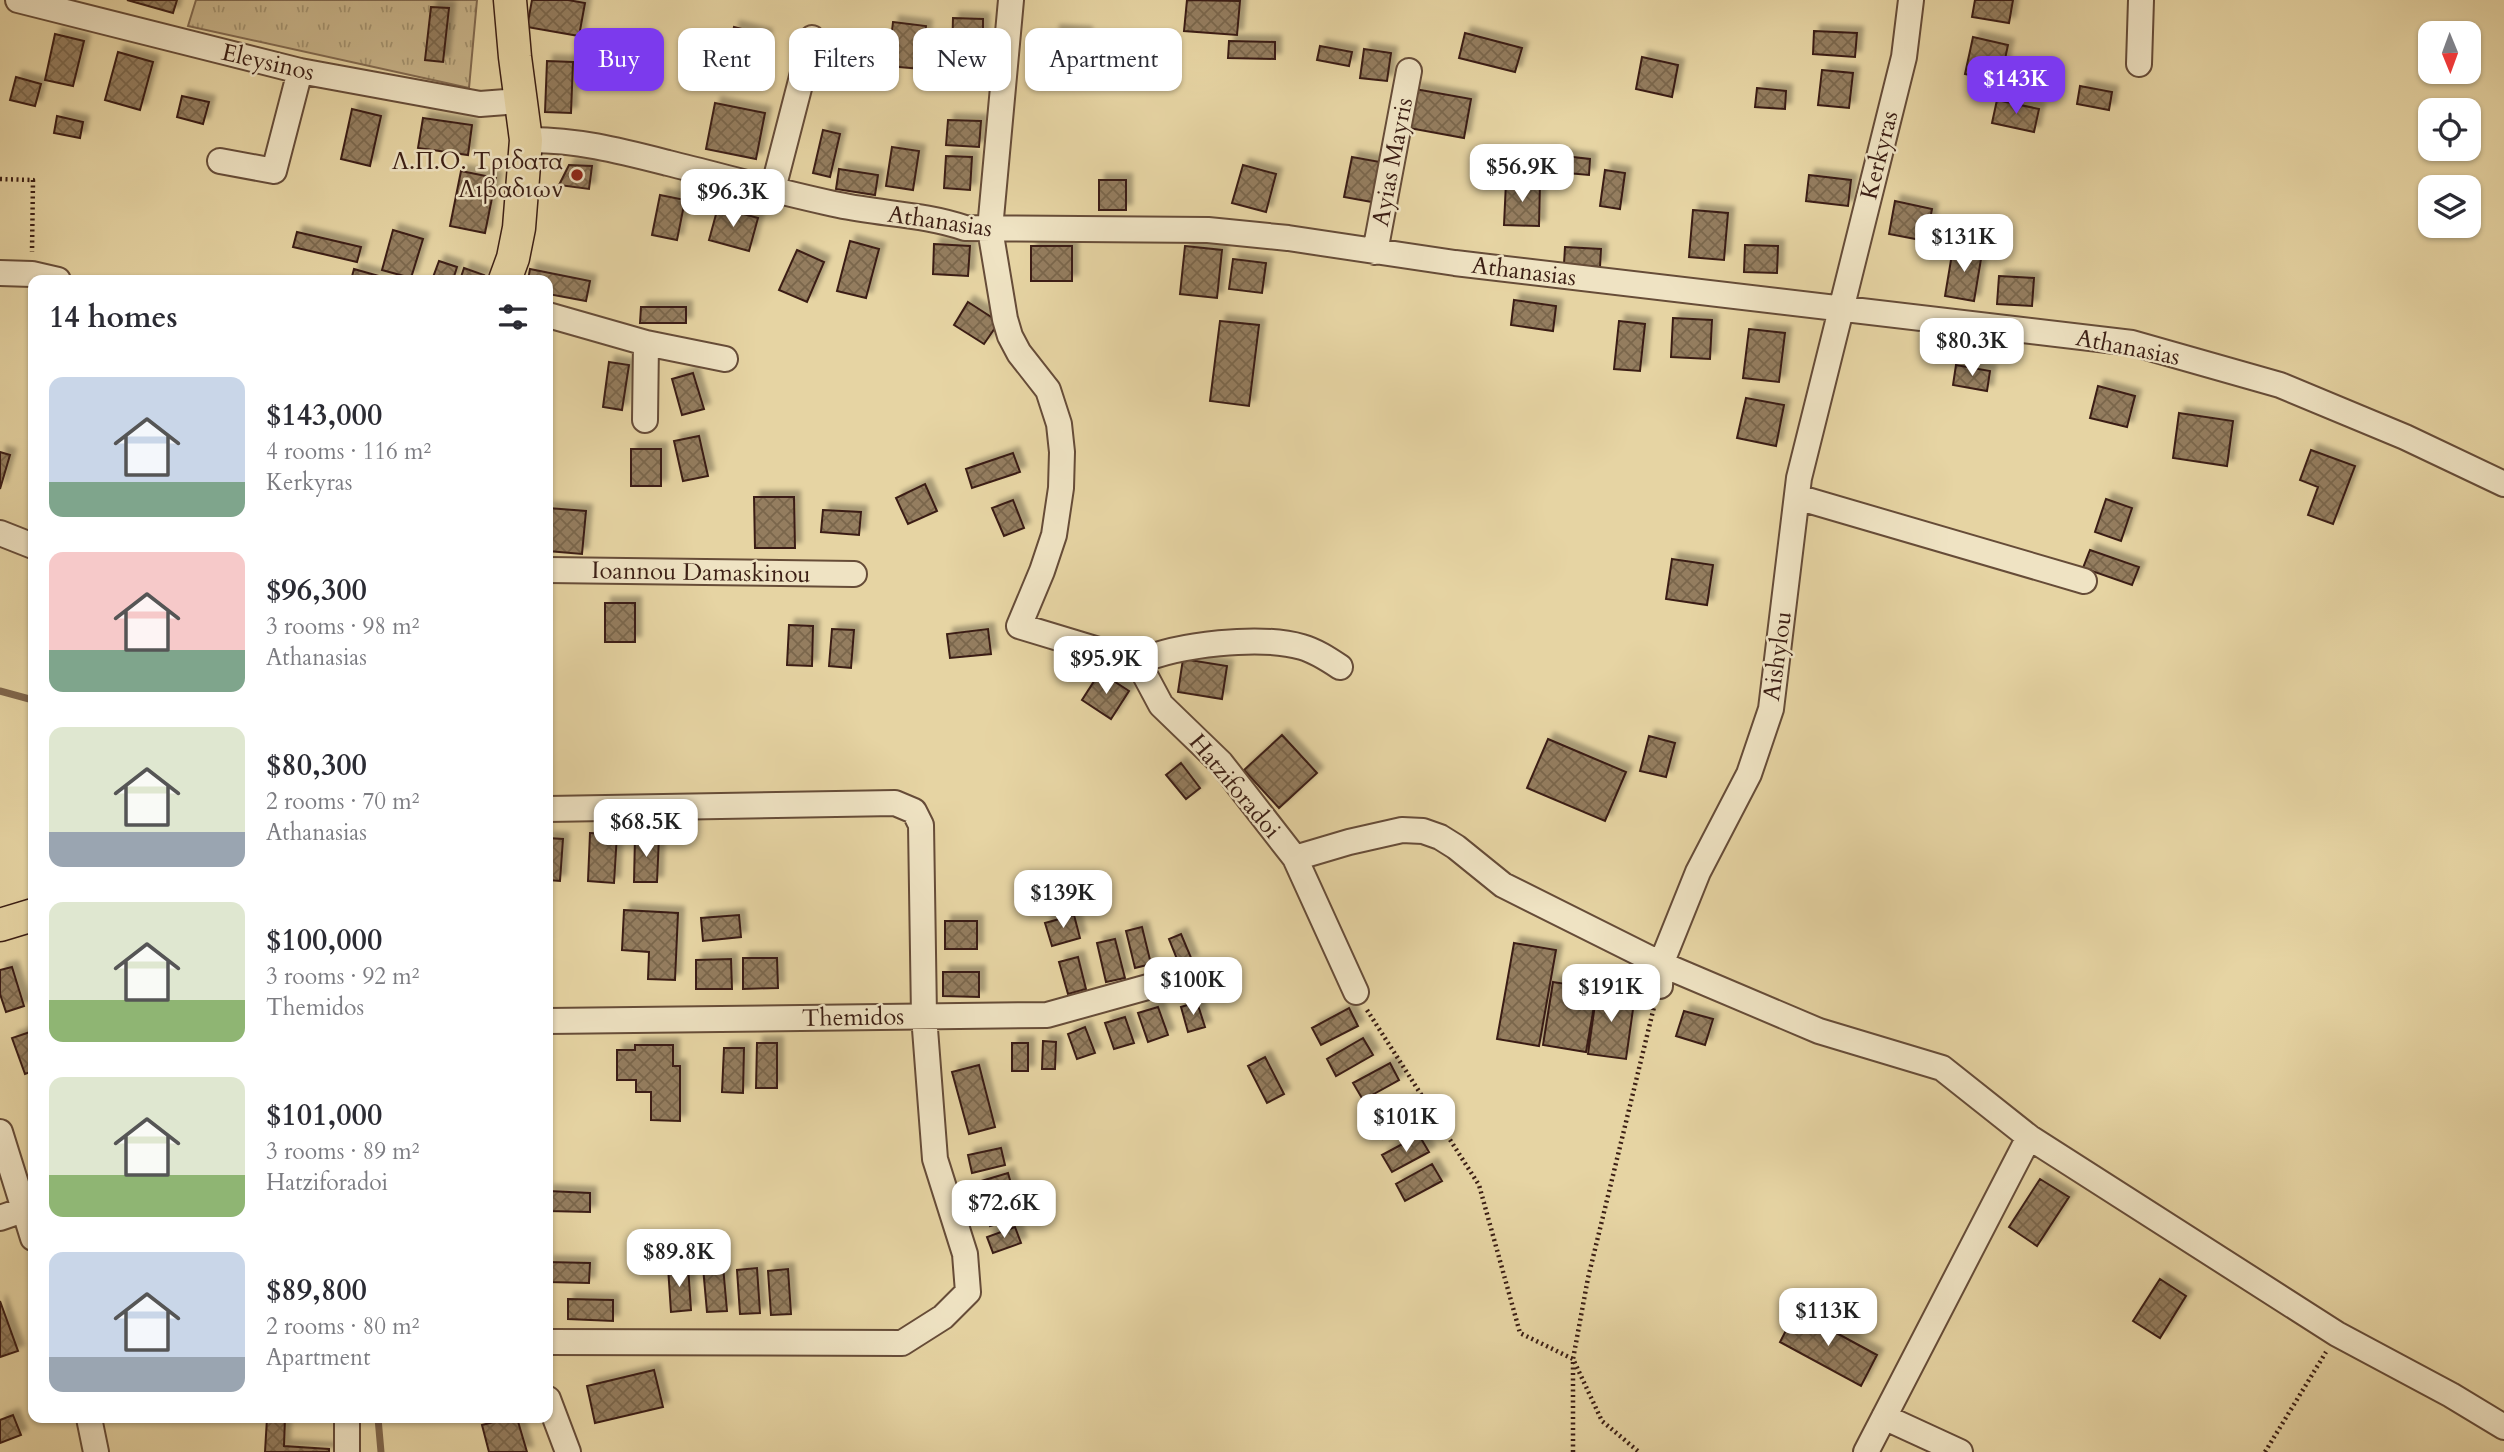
<!DOCTYPE html>
<meta charset="utf-8">
<style>
body{margin:0;font-family:Cardo,serif;background:#f7f7f7;color:#2b2b33;height:100vh;display:flex;flex-direction:column;font-size:26px;white-space:nowrap}
*{box-sizing:border-box;margin:0}
p{font-size:23px;color:#7c7c81}
.icon{flex:none;width:38px;height:38px;fill:none;stroke:currentColor;stroke-width:2;stroke-linecap:round;stroke-linejoin:round}
.map{position:relative;flex:1;overflow:hidden}
.side{position:absolute;left:28px;top:275px;width:525px;height:1148px;display:flex;flex-direction:column;background:#fff;border-radius:14px;box-shadow:0 2px 5px #0004}
.side>*{flex:none}
.banner{position:absolute;left:574px;top:28px;width:665px;height:63px;display:flex;gap:14px}
.needle{width:46px;rotate:179deg}
.tools{position:absolute;left:2418px;top:21px;display:grid;gap:14px}
.tools a{display:grid;place-items:center;width:63px;height:63px;border-radius:14px;background:#fff;box-shadow:0 2px 5px #0004;font-size:35px}
.price{position:absolute;translate:-50% -60px;padding:0 16px;border-radius:14px;background:#fff;color:#222;font-size:23px;line-height:46px;filter:drop-shadow(0 2px 4px #0008)}
.price::after{content:'';position:absolute;left:50%;top:42px;width:21px;height:16px;margin-left:-10px;background:inherit;clip-path:polygon(0 0,100% 0,50% 100%)}
.price.current{background:#7c3aed;color:#fff}
ul{padding:0;list-style:none}
li{display:flex;align-items:center;gap:21px;height:175px;padding:0 21px}
li span{display:grid;place-items:center;flex:none;width:196px;height:140px;border-radius:14px;color:#555}
li>.icon{margin-inline-start:auto}
span .icon{width:84px;height:84px;fill:#fffc;stroke-width:1}
li b{font-size:30px}
h2{display:flex;justify-content:space-between;align-items:center;height:84px;padding:0 21px;font-size:30px}
.chip{padding:0 24px;border-radius:14px;background:#fff;box-shadow:0 2px 5px #0004;font-size:24px;line-height:63px}
.chip.current{background:#7c3aed;color:#fff}
.map>svg:first-child{display:block}
</style>
<div class="map">
<svg width="2504" height="1452" viewBox="0 0 2504 1452">
<defs>
<pattern id="park-tufts" width="24" height="20" patternUnits="userSpaceOnUse" patternTransform="scale(1.75)"><rect width="24" height="20" fill="#c9b58b"/><path d="M3 7l-1-3M5 7V3M7 7l1-3M15 17l-1-3M17 17v-4M19 17l1-3" fill="none" stroke="#a49370"/></pattern>
<pattern id="building-cross-hatch" width="8" height="8" patternUnits="userSpaceOnUse" patternTransform="scale(1.75)"><rect width="8" height="8" fill="#947d5e"/><path d="M0 0l8 8M0 8l8-8" fill="none" stroke="#7a664c"/></pattern>
<filter id="shadow"><feDropShadow dx="6" dy="-6" stdDeviation="2" flood-color="#0004"/></filter>
</defs>
<rect width="100%" height="100%" fill="#e6d4a3"/>
<filter id="stains"><feTurbulence type="fractalNoise" baseFrequency=".00286" numOctaves="4"/><feColorMatrix values="0 0 0 0 .2 0 0 0 0 .09 0 0 0 0 .02 0 0 0 .5 -.17"/></filter>
<radialGradient id="worn" r=".72"><stop offset=".6" stop-color="#630" stop-opacity="0"/><stop offset="1" stop-color="#630" stop-opacity=".3"/></radialGradient>
<!-- park -->
<path fill="url(#park-tufts)" stroke="#826a50" stroke-width="2" d="M196,0h281l-8,88 -281,-62z"/>
<g fill="none" stroke-linecap="round" stroke-linejoin="round">
<!-- stream -->
<path stroke="#7f664c" stroke-width="7" d="M0,691l33,9
M378,1418l3,34"/>
</g>
<!-- building -->
<path fill="url(#building-cross-hatch)" stroke="#3b1e14" stroke-width="2" filter="url(#shadow)" d="M127,0h50l-4,13z
M532,0h36l17,3 -6,33 -52,-9z
M1187,0l53,1 -3,34 -53,-4z
M1975,0h38l-4,23 -37,-6z
M431,7l18,1 -6,54 -18,-2z
M953,18l30,1v35l-31,-1z
M893,22l33,4 -5,43 -33,-3z
M734,27l32,8 -11,48 -32,-7z
M1054,31l32,2 -3,45 -32,-3z
M1814,31l43,2 -2,24 -42,-3z
M1465,33l57,15 -7,24 -56,-14z
M55,34l29,7 -11,45 -28,-6z
M1973,37l35,8 -8,37 -35,-8z
M1229,41l46,1v17l-47,-1z
M1320,46l32,6 -3,14 -32,-6z
M1364,49l27,4 -4,28 -27,-3z
M118,52l35,10 -13,48 -35,-10z
M1642,57l36,8 -6,32 -36,-8z
M547,61l26,1 -2,51 -26,-1z
M1822,70l31,3 -4,35 -31,-3z
M16,77l25,7 -6,22 -25,-6z
M2080,86l32,6 -3,18 -32,-6z
M1757,88l29,3 -1,18 -30,-2z
M1415,89l56,10 -7,39 -55,-10z
M182,96l27,6 -6,22 -26,-7z
M1997,100l42,9 -5,23 -42,-9z
M715,103l50,10 -9,46 -50,-10z
M352,109l29,7 -11,50 -29,-7z
M57,116l26,6 -3,16 -26,-5z
M423,118l49,7 -4,30 -50,-7z
M948,120l33,1 -2,26 -33,-2z
M823,130l17,4 -10,43 -17,-4z
M892,147l27,4 -6,39 -27,-4z
M1546,154l44,5 -1,16 -45,-4z
M946,156l26,1 -2,33 -26,-2z
M1352,157l28,5 -8,40 -28,-5z
M569,165l23,1 -3,23 -30,-4z
M1243,165l33,9 -10,38 -34,-9z
M839,169l39,6 -3,20 -39,-6z
M1605,170l20,3 -5,36 -20,-3z
M461,171l35,7 -11,55 -35,-7z
M1809,175l42,5 -3,26 -42,-5z
M1099,180h27v30h-27z
M1506,182l34,1 -1,43 -35,-1z
M660,195l25,5 -8,40 -25,-5z
M1895,201l37,8 -6,32 -37,-7z
M718,207l40,11 -9,33 -40,-11z
M1693,210l35,3 -4,47 -35,-3z
M393,230l30,9 -12,39 -29,-8z
M297,232l64,15 -4,15 -64,-15z
M850,241l29,8 -13,49 -29,-7z
M934,244l36,2 -2,30 -35,-2z
M1745,245l33,1 -1,27 -33,-1z
M1031,246h41v35h-41z
M1185,246l37,4 -5,48 -37,-4z
M1565,247l36,2 -1,18 -36,-3z
M1953,248l29,5 -8,48 -29,-5z
M797,250l27,12 -17,40 -28,-12z
M1233,259l33,4 -4,30 -33,-4z
M439,261l18,6 -4,13h-21z
M464,268l20,7 -2,5h-22z
M354,269l39,11h-42z
M530,269l60,12 -4,20 -38,-7v-14h-20z
M1999,276l35,2 -2,28 -35,-2z
M1514,300l42,6 -3,25 -42,-6z
M968,302l31,20 -15,22 -30,-19z
M641,307h45v16h-46z
M1673,318l39,2 -2,39 -39,-2z
M1220,321l39,4 -10,81 -39,-5z
M1619,321l26,3 -5,47 -26,-2z
M1749,329l36,4 -6,49 -36,-4z
M609,362l20,3 -7,45 -19,-3z
M1956,365l34,6 -3,20 -34,-6z
M693,373l11,36 -22,6 -10,-36z
M2098,386l37,10 -8,31 -37,-9z
M1746,398l38,7 -8,41 -39,-8z
M2179,413l54,8 -6,45 -54,-8z
M699,436l9,40 -25,5 -9,-40z
M631,449h30v37h-30z
M2311,450l44,16 -22,58 -25,-9 10,-28 -18,-7z
M0,452l10,3 -10,34z
M1013,453l7,19 -48,16 -6,-19z
M925,484l12,27 -29,13 -12,-26z
M754,497h40l1,51h-40z
M2106,499l26,9 -11,33 -26,-9z
M1013,500l11,28 -20,8 -12,-28z
M548,508l38,3 -4,43 -34,-3z
M823,510l38,2 -2,23 -38,-3z
M2090,550l49,17 -7,18 -49,-17z
M1672,559l41,6 -6,40 -41,-6z
M605,603h30v39h-30z
M789,625l24,1 -1,40 -25,-1z
M832,629l22,1 -3,38 -22,-2z
M988,629l3,25 -41,4 -3,-24z
M1183,659l44,7 -5,33 -44,-7z
M1100,672l29,19 -18,28 -29,-19z
M1282,735l35,38 -38,35 -35,-38z
M1649,736l26,7 -9,34 -26,-6z
M1548,739l78,33 -21,49 -78,-33z
M1181,763l19,25 -14,11 -20,-24z
M590,833l27,1 -3,49 -26,-2z
M635,836l24,1 -2,45h-23z
M548,838l15,1 -3,42 -12,-1z
M624,910l54,3 -3,67 -27,-1 1,-27 -27,-2z
M739,915l2,22 -38,4 -2,-23z
M1074,915l6,23 -28,8 -7,-23z
M945,921h32v28h-32z
M1142,927l9,37 -16,4 -9,-37z
M1181,934l11,26 -13,4 -10,-25z
M1115,939l10,39 -19,4 -9,-39z
M1514,943l42,7 -17,96 -42,-7z
M1078,957l8,32 -18,5 -9,-32z
M743,958h34l1,30 -35,1z
M731,959l1,30h-36v-29z
M12,967l12,39 -18,6 -6,-18v-24z
M943,972h36v25l-36,-1z
M1553,982l44,7 -11,63 -43,-7z
M1597,990l38,5 -9,64 -38,-5z
M1197,1002l8,25 -17,5 -7,-25z
M1158,1007l10,28 -20,7 -10,-29z
M1349,1008l9,18 -37,19 -9,-17z
M1684,1011l29,8 -8,26 -29,-9z
M1125,1017l9,26 -20,6 -9,-26z
M1085,1027l10,26 -18,6 -9,-25z
M33,1031v40l-8,3 -13,-36z
M1363,1038l10,17 -37,21 -9,-17z
M1043,1041l13,1 -1,27h-13z
M757,1043h20v45h-21z
M1012,1043h16v28h-16z
M635,1045h38v21h7v55l-29,-1v-28h-15v-12h-19v-30h18z
M724,1048h20l-1,45 -21,-1z
M1265,1057l19,37 -17,9 -19,-37z
M1390,1063l9,17 -36,20 -10,-17z
M979,1065l16,62 -26,7 -17,-62z
M1410,1101l10,18 -37,20 -10,-17z
M1419,1135l10,17 -37,20 -10,-17z
M1001,1148l4,17 -33,8 -4,-18z
M1432,1164l10,17 -37,20 -9,-17z
M1008,1173l4,14 -30,9 -4,-14z
M2040,1179l29,18 -32,49 -28,-19z
M548,1191l42,2v19l-42,-1z
M1015,1200l5,18 -30,8 -4,-18z
M1015,1227l6,16 -28,10 -6,-16z
M548,1262l42,1 -1,20 -41,-1z
M688,1266l3,44 -20,2 -3,-45z
M723,1266l4,45 -20,1 -4,-45z
M757,1268l3,45 -20,1 -3,-44z
M788,1269l3,45 -20,1 -3,-44z
M2160,1279l26,17 -26,42 -27,-17z
M568,1299l45,1v21l-45,-2z
M0,1301l18,50 -18,6z
M1796,1311l81,44 -16,31 -81,-44z
M654,1370l9,37 -68,16 -8,-37z
M13,1415l8,20 -21,8v-23z
M267,1418h18l-1,28 45,3v3h-64z
M509,1418h8l10,34h-38l-7,-27z"/>
<g fill="none" stroke-linecap="round" stroke-linejoin="round">
<!-- minor casing -->
<g stroke="#664c38" stroke-width="28">
<path id="minor" d="M18,0l282,71 180,33 26,-2 14,-6
M1011,0l-21,229 15,90 5,17 9,17 29,37 11,34 3,28 -1,36 -7,47 -12,36 -23,55 119,36 23,43 60,58 74,95 61,134
M2139,64l2,-64
M526,140c49,-1 95,11 142,23 57,14 114,30 171,42 42,9 86,9 126,23l243,2 80,8 167,25 677,80 148,42 125,52 99,47
M220,161l54,10 26,-100
M773,189l39,-151
M1375,252l34,-181
M0,273l32,1 26,6
M548,315l98,28 79,16
M645,420l1,-77
M1797,497l287,84
M0,533l33,13
M548,570l306,4
M1138,662c40,-18 122,-27 164,-15 14,4 26,12 38,20
M548,809l347,-6 19,8 7,14 3,191 11,143 30,95 3,38 -25,25 -41,26 -354,-1
M1295,858l54,-16 53,-12 21,1 17,6 16,10 47,38 158,79 158,67 123,37 87,69 308,197 114,61 53,32
M1660,986l1,-22 37,-92 51,-98 22,-65 28,-231 105,-421 7,-57
M548,1021l499,-6 108,-30
M0,1132l33,106
M0,1218l23,-8
M548,1399l20,53
M1884,1417l76,35
M89,1418l7,34
M347,1418v34
M1866,1452l163,-315"/>
</g>
<!-- major casing -->
<g stroke="#3b1e14" stroke-width="35">
<path id="major" d="M505,280l8,-22 6,-30 7,-88 -11,-83 -5,-57
M0,925l33,-10"/>
</g>
<!-- path -->
<path stroke="#3b1e14" stroke-width="4.5" stroke-dasharray="2 3.5" stroke-linecap="butt" d="M0,179l33,1 -1,72
M1367,1010l112,175 41,148 53,26 29,62 37,31
M1573,1452v-93l15,-81 66,-271
M2265,1452l61,-100"/>
<!-- minor -->
<use href="#minor" stroke="#efe3c3" stroke-width="24"/>
<!-- major -->
<use href="#major" stroke="#e6d4a3" stroke-width="32"/>
</g>
<!-- markers -->
<circle fill="#8f2418" stroke="#efe3c3" stroke-width="2.5" cx="577" cy="175" r="7"/>
<g text-anchor="middle" stroke-width="5" stroke-linejoin="round" paint-order="stroke">
<!-- street labels -->
<g font-size="24" fill="#3b1e14" stroke="#efe3c3">
<text transform="translate(268 62) rotate(13)" y="8">Eleysinos</text>
<text transform="translate(1879 155) rotate(-76)" y="8">Kerkyras</text>
<text transform="translate(1392 162) rotate(-79)" y="8">Ayias Mayris</text>
<text transform="translate(940 221) rotate(8)" y="8">Athanasias</text>
<text transform="translate(1524 271) rotate(7)" y="8">Athanasias</text>
<text transform="translate(2128 347) rotate(11)" y="8">Athanasias</text>
<text transform="translate(701 572) rotate(1)" y="8">Ioannou Damaskinou</text>
<text transform="translate(1777 656) rotate(-82)" y="8">Aishylou</text>
<text transform="translate(1235 786) rotate(50)" y="8">Hatziforadoi</text>
<text transform="translate(853 1017) rotate(-1)" y="8">Themidos</text>
</g>
<!-- poi labels -->
<g font-size="24" fill="#3b1e14" stroke="#efe3c3" text-anchor="end">
<text x="563" y="169">Λ.Π.Ο. Τριδατα<tspan x="563" dy="28">Λιβαδιων</tspan></text>
</g>
</g>
<rect width="100%" height="100%" filter="url(#stains)"/>
<rect width="100%" height="100%" fill="url(#worn)"/>
</svg>
<div class="tools">
<a><svg class="needle" viewBox="-14 -14 28 28"><path d="M0-13l5 13h-10z" fill="#e53935"/><path d="M0 13l5-13h-10z" fill="#7c7c81"/></svg></a>
<a><svg class="icon" aria-label="locate" viewBox="0 0 24 24"><circle cx="12" cy="12" r="6"/><path d="M12 2v4M12 18v4M2 12h4M18 12h4"/></svg></a>
<a><svg class="icon" aria-label="layers" viewBox="0 0 24 24"><path d="M12 4l9 5-9 5-9-5zM3 14l9 5 9-5"/></svg></a>
</div>
<b class="price current" style="left:2016px;top:116px">$143K</b>
<b class="price" style="left:1522px;top:204px">$56.9K</b>
<b class="price" style="left:733px;top:229px">$96.3K</b>
<b class="price" style="left:1964px;top:274px">$131K</b>
<b class="price" style="left:1972px;top:378px">$80.3K</b>
<b class="price" style="left:1106px;top:696px">$95.9K</b>
<b class="price" style="left:646px;top:859px">$68.5K</b>
<b class="price" style="left:1063px;top:930px">$139K</b>
<b class="price" style="left:1193px;top:1017px">$100K</b>
<b class="price" style="left:1611px;top:1024px">$191K</b>
<b class="price" style="left:1406px;top:1154px">$101K</b>
<b class="price" style="left:1004px;top:1240px">$72.6K</b>
<b class="price" style="left:679px;top:1289px">$89.8K</b>
<b class="price" style="left:1828px;top:1348px">$113K</b>
<div class="banner">
<a class="chip current">Buy</a>
<a class="chip">Rent</a>
<a class="chip">Filters</a>
<a class="chip">New</a>
<a class="chip">Apartment</a>
</div>
<section class="side">
<h2>14 homes<svg class="icon" aria-label="filters" viewBox="0 0 24 24"><path d="M4 7h16M4 17h16"/><circle cx="9" cy="7" r="2"/><circle cx="15" cy="17" r="2"/></svg></h2>
<ul>
<li><span style="background:linear-gradient(#c9d6e8 75%,#7fa58c 0)"><svg class="icon" aria-label="home" viewBox="0 0 24 24"><path d="M3 11l9-7 9 7M6 9v11h12V9"/></svg></span><div><b>$143,000</b><p>4 rooms · 116 m²</p><p>Kerkyras</p></div></li>
<li><span style="background:linear-gradient(#f6c9c9 70%,#7fa58c 0)"><svg class="icon" aria-label="home" viewBox="0 0 24 24"><path d="M3 11l9-7 9 7M6 9v11h12V9"/></svg></span><div><b>$96,300</b><p>3 rooms · 98 m²</p><p>Athanasias</p></div></li>
<li><span style="background:linear-gradient(#dfe7d0 75%,#9aa5b1 0)"><svg class="icon" aria-label="home" viewBox="0 0 24 24"><path d="M3 11l9-7 9 7M6 9v11h12V9"/></svg></span><div><b>$80,300</b><p>2 rooms · 70 m²</p><p>Athanasias</p></div></li>
<li><span style="background:linear-gradient(#dfe7d0 70%,#8fb573 0)"><svg class="icon" aria-label="home" viewBox="0 0 24 24"><path d="M3 11l9-7 9 7M6 9v11h12V9"/></svg></span><div><b>$100,000</b><p>3 rooms · 92 m²</p><p>Themidos</p></div></li>
<li><span style="background:linear-gradient(#dfe7d0 70%,#8fb573 0)"><svg class="icon" aria-label="home" viewBox="0 0 24 24"><path d="M3 11l9-7 9 7M6 9v11h12V9"/></svg></span><div><b>$101,000</b><p>3 rooms · 89 m²</p><p>Hatziforadoi</p></div></li>
<li><span style="background:linear-gradient(#c9d6e8 75%,#9aa5b1 0)"><svg class="icon" aria-label="home" viewBox="0 0 24 24"><path d="M3 11l9-7 9 7M6 9v11h12V9"/></svg></span><div><b>$89,800</b><p>2 rooms · 80 m²</p><p>Apartment</p></div></li>
</ul>
</section>
</div>
